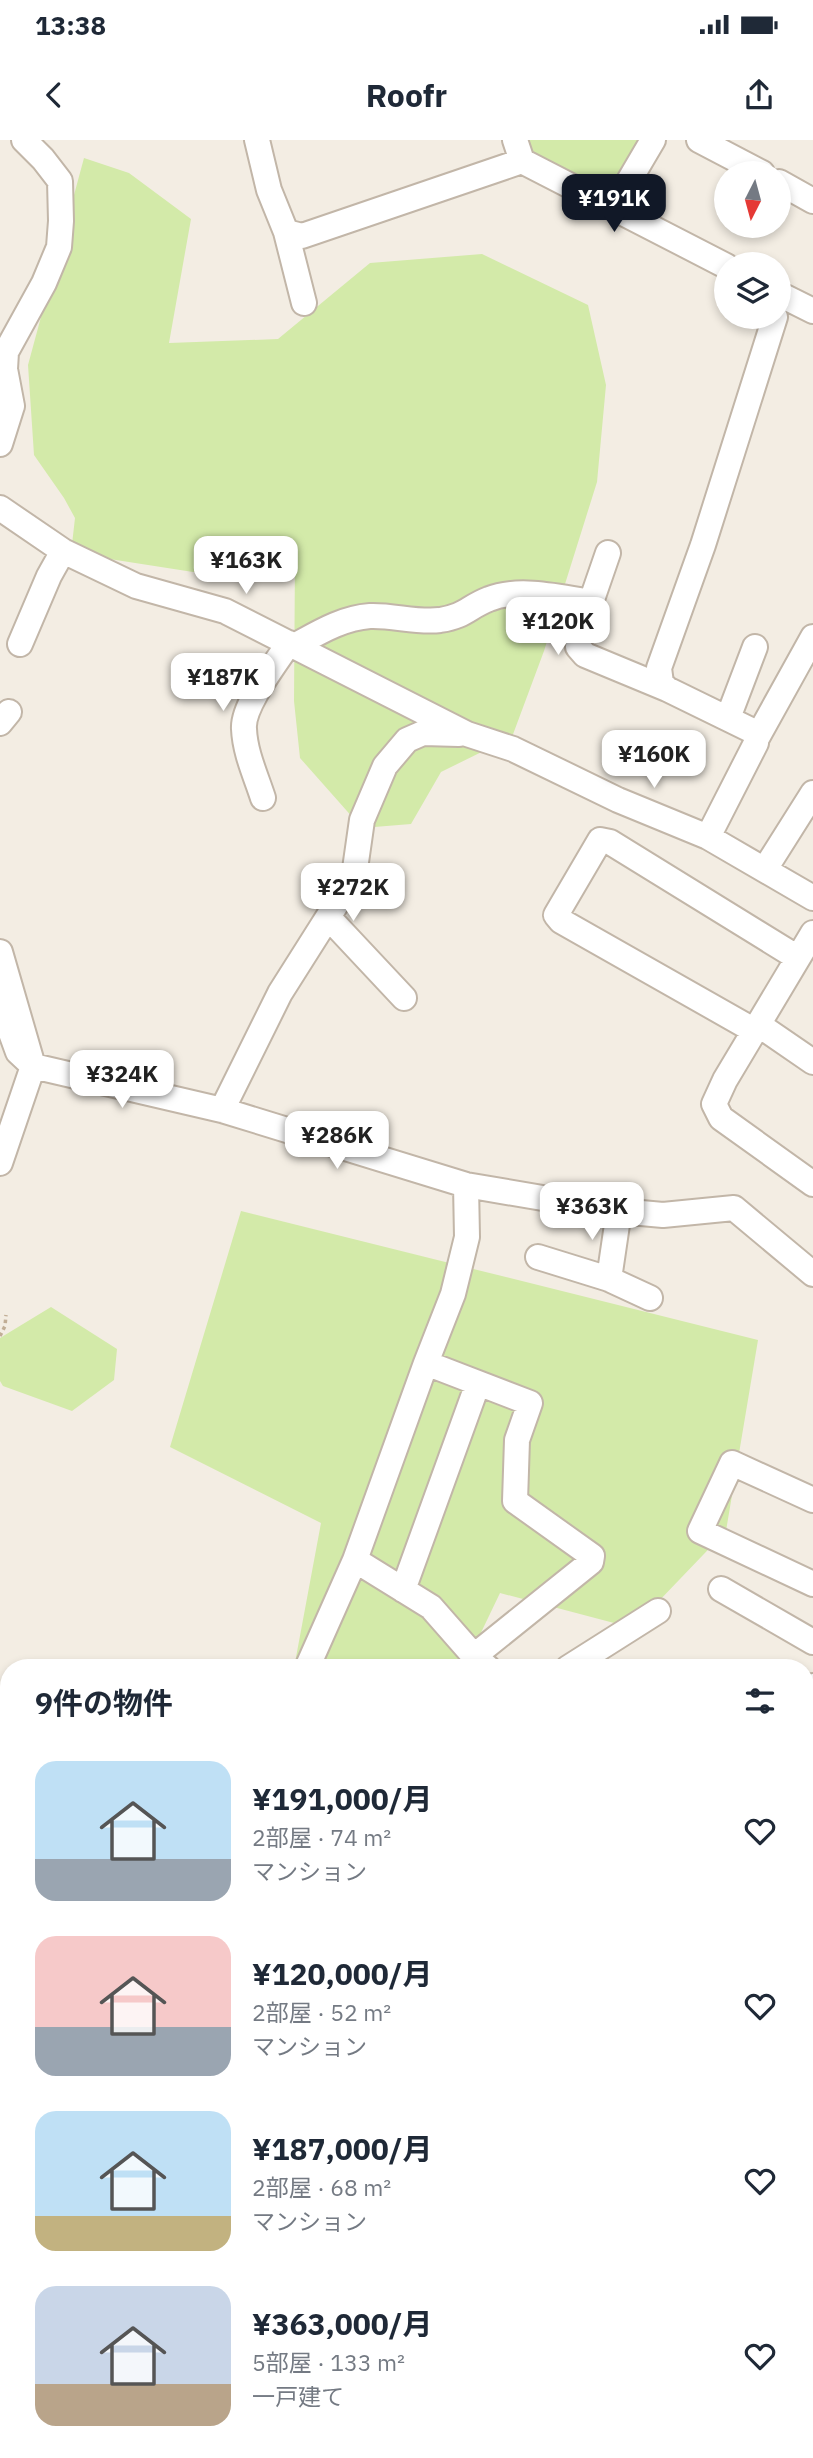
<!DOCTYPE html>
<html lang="ja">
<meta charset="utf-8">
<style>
body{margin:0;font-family:"IBM Plex Sans","Noto Sans JP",sans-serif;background:#f6f6f7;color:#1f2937;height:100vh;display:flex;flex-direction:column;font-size:26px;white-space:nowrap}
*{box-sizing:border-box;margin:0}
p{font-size:23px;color:#747a83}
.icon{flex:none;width:38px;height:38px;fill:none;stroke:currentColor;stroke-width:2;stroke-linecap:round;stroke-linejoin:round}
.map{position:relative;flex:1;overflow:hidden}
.side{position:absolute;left:0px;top:1519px;width:814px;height:800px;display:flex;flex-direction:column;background:#fff;border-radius:28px 28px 0 0;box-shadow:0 4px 10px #0003}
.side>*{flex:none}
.needle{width:46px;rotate:186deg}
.buttons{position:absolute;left:714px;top:21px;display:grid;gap:14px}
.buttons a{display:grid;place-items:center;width:77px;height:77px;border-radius:50%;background:#fff;box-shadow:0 4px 10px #0003;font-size:35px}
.price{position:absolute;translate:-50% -60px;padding:0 16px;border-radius:14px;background:#fff;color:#222;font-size:23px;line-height:46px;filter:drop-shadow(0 2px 4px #0008)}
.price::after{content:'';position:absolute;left:50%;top:42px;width:21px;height:16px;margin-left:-10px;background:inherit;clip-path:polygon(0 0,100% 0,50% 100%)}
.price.on{background:#111827;color:#fff}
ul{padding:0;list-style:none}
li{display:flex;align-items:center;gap:21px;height:175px;padding:0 35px}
li span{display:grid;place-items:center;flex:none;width:196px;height:140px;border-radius:21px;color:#555}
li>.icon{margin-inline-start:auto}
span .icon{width:84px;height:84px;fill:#fffc;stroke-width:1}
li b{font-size:30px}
h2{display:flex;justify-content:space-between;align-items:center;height:84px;padding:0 35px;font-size:30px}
.status{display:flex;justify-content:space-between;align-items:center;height:49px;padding:0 35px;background:#fff;direction:ltr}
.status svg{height:19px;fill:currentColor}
header{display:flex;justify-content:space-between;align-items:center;height:91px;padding:0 35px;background:#fff;font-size:32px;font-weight:800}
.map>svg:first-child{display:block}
</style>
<div class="status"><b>13:38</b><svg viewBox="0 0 49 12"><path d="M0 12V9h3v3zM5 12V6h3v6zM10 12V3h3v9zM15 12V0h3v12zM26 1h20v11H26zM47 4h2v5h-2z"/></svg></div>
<header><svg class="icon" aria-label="back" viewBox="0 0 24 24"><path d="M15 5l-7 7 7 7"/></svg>Roofr<svg class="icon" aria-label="share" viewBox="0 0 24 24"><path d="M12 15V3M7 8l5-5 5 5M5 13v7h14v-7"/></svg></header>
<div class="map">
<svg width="813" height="2318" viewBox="0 0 813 2318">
<rect width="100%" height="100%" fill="#f3ede3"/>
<!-- green -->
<path fill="#d3eaa9" d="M522,0h121l-30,50 -11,5 -72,-38z
M84,18l45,15 62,46 -22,124 109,-4 92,-76 112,-9 106,51 18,80 -9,97 -53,169 -32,86 -71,35 -30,52 -49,4 -62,-70 -6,-57 1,-144 -102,15 -122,-19 4,-35 -11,-20 -30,-43 -6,-90z
M241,1071l517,129 -32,191 -93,97 -133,-35 -36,75h-170l27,-145 -151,-76z
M51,1167l66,42 -3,31 -42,31 -69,-25 -3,-5v-43z"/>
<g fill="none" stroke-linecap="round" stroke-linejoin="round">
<!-- stream -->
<path stroke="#9bd8f4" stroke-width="5" d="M805,1877l8,-11
M481,2318l5,-8"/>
<!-- minor casing -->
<g stroke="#c2b6a8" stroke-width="28">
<path id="minor" d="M257,0l12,50 17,42 16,4 220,-75
M515,0l7,21 204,105
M699,0l63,33
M779,42l34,19
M613,68l40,-68
M286,92l18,71
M779,154l34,17
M0,263l12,3 -12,38
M12,266l-7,-37 1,-17 38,-69 15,-36 2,-26 -1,-40 -17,-22 -19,-19
M0,368l63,43 73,35 89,25 242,123 46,15 105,51 90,37 105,61
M608,413l-29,84 -1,10 7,8 82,34
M20,504l29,-68 14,-25
M294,506c24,-13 48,-28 76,-30 23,-1 47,7 70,4 26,-4 28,-13 49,-21 29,-12 72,-2 102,3
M728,578l27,-71
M0,583l9,-11
M757,598l56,-101
M263,658c-7,-22 -18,-45 -19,-69 -2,-23 32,-66 45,-86
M708,697l48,-94 1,-10 -90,-44 -6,-6 -2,-15 44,-123 72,-228
M765,729l48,-76
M329,778l75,80
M813,793l-88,147 -11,24 7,14 92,66
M0,812l33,114 -33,97
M0,863l18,49 15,14 189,44 244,75 153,26 44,4 71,-7 79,66
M759,885l54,37
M755,891l-194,-110 -5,-6 44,-75 10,2 188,116
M222,970l58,-117 74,-117 8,-56 23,-54 22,-26 16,-7 36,1
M538,1117l71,22 41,19
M609,1139l10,-68
M426,1223l104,40 -13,37 -2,61 77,55 -1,6 -117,94
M813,1360l-81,-37 -32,68 113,53
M355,1420l76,47 43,49 14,12
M721,1449l92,53
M403,1450l75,-207
M307,1528l48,-108 71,-197 27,-69 14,-57 -1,-52
M568,1528l90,-57
M805,1553l8,-7
M0,1742l9,8
M0,1899l9,-14
M805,1905l8,-12
M805,2049l8,7
M805,2213l8,-9
M101,2318l3,-8
M500,2318l5,-8
M713,2318l7,-8"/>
</g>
<!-- highway casing -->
<g stroke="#e68f2a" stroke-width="40">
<path id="highway" d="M805,2299l8,-9"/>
</g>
<!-- path -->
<path stroke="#c1ae96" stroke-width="3.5" stroke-dasharray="3.5 3.5" stroke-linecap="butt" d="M0,1196l5,-10 1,-11"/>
<!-- minor -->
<use href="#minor" stroke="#fff" stroke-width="24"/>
<!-- highway -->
<use href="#highway" stroke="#ffbc62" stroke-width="37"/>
</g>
</svg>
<div class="buttons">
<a><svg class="needle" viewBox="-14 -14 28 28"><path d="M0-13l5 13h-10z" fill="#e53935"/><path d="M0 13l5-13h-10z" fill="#747a83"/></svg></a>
<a><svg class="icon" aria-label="layers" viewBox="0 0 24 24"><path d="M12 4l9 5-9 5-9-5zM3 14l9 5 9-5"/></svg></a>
</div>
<b class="price on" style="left:614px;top:94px">¥191K</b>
<b class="price" style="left:246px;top:456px">¥163K</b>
<b class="price" style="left:558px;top:517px">¥120K</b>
<b class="price" style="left:223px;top:573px">¥187K</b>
<b class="price" style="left:654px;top:650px">¥160K</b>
<b class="price" style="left:353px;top:783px">¥272K</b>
<b class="price" style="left:122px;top:970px">¥324K</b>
<b class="price" style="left:337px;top:1031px">¥286K</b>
<b class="price" style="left:592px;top:1102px">¥363K</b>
<section class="side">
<h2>9件の物件<svg class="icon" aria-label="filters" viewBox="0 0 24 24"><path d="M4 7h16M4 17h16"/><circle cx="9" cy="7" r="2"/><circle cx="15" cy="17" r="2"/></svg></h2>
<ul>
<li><span style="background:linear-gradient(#bfe0f5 70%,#9aa5b1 0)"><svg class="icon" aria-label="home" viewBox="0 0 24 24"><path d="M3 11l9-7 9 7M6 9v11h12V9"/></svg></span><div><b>¥191,000/月</b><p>2部屋 · 74 m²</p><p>マンション</p></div><svg class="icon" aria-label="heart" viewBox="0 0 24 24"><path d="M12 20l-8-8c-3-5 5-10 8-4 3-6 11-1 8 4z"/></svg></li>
<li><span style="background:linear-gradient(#f6c9c9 65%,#9aa5b1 0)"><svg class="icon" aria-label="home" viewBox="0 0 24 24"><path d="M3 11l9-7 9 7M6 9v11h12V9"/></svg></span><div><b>¥120,000/月</b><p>2部屋 · 52 m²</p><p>マンション</p></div><svg class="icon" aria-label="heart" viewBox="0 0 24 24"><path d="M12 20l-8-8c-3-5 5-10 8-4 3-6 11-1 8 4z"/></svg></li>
<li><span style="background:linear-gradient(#bfe0f5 75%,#c2b280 0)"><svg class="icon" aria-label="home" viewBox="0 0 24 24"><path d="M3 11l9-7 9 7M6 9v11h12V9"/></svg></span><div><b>¥187,000/月</b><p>2部屋 · 68 m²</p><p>マンション</p></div><svg class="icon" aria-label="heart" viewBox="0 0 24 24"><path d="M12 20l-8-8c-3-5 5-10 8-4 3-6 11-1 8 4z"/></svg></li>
<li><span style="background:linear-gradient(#c9d6e8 70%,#b9a48a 0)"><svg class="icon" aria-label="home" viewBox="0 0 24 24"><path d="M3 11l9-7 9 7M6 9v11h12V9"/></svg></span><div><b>¥363,000/月</b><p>5部屋 · 133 m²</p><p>一戸建て</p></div><svg class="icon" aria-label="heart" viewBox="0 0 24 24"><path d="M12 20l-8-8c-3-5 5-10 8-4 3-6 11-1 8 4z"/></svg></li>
</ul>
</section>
</div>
